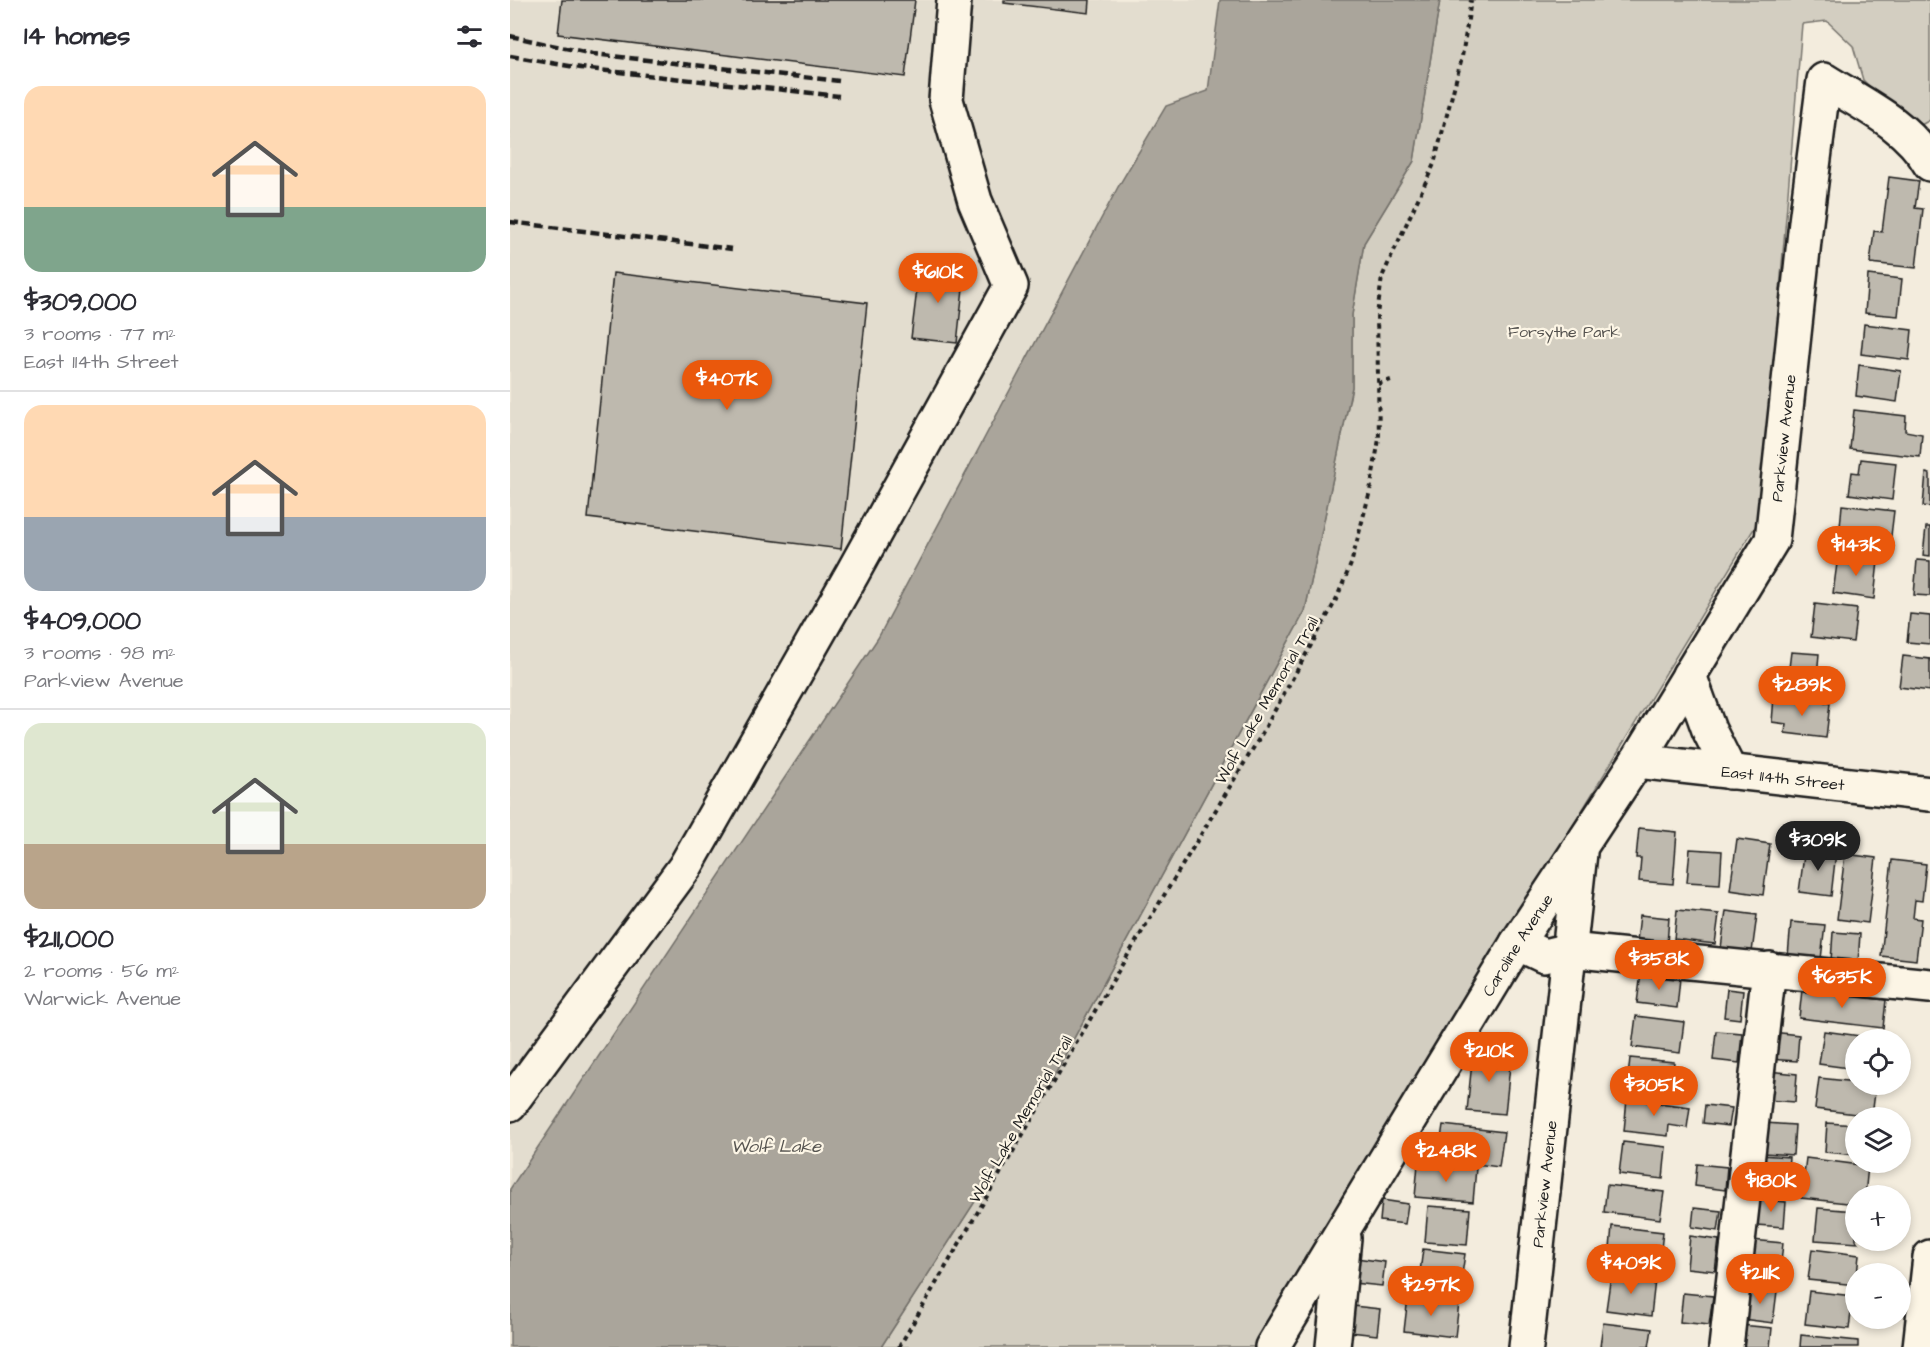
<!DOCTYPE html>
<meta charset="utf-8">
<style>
body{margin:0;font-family:"Architects Daughter",sans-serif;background:#f2f2f3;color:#2b2b33;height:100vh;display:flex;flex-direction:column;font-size:22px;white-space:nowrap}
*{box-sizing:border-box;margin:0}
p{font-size:20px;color:#7c7c81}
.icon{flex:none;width:33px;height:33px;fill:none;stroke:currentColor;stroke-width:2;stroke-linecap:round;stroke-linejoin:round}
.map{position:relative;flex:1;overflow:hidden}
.drawer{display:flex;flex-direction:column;background:#fff;width:510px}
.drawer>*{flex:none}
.tools{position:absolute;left:1335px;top:1029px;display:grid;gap:12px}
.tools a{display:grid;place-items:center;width:66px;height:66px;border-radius:50%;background:#fff;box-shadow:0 3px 9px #0003;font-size:30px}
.price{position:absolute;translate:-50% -51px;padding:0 14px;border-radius:21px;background:#ea580c;color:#fff;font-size:20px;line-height:39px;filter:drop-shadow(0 2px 3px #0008)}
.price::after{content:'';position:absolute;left:50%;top:36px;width:18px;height:14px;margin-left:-9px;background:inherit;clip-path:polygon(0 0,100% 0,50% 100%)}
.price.on{background:#222;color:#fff}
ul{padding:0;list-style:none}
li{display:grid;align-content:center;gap:12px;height:318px;padding:0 24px}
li+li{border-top:2px solid #e1e1e2}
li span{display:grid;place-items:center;height:186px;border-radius:18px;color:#555}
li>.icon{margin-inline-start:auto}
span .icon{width:108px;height:108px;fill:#fffc;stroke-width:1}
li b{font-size:26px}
h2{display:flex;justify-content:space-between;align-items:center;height:72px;padding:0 24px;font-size:26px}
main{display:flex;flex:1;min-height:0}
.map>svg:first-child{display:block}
</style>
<main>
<section class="drawer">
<h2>14 homes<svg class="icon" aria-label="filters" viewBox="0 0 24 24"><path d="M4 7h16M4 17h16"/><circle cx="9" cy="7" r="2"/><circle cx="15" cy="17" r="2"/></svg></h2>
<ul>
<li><span style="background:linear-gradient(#ffd9b3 65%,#7fa58c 0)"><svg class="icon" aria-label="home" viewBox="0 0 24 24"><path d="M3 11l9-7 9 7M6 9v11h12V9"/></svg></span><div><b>$309,000</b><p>3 rooms · 77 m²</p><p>East 114th Street</p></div></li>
<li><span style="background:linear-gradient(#ffd9b3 60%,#9aa5b1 0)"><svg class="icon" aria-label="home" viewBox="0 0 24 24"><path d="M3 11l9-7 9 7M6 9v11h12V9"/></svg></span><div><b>$409,000</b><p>3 rooms · 98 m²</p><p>Parkview Avenue</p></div></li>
<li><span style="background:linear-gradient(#dfe7d0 65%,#b9a48a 0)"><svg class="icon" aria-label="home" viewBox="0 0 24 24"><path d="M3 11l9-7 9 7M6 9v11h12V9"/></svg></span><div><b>$211,000</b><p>2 rooms · 56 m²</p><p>Warwick Avenue</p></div></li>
</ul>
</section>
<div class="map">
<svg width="1420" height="1347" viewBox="0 0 1420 1347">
<rect width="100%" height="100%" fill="#f3ecdd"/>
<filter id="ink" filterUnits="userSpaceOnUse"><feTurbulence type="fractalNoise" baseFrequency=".0167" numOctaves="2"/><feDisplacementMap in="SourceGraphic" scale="12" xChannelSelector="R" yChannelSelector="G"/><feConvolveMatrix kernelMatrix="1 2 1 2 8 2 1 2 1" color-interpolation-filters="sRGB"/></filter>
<g filter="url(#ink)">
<!-- built -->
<path fill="#e3ddcf" d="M0,0h710l-12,91 -42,15 -48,81 -240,451 -368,551z"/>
<!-- green -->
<path fill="#d3cec1" stroke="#78756e" stroke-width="1.5" d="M930,0h490v120l-9,5 -43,-30 -15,-15 -10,-34 -26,-25 -25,3 -41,493 -506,830h-374l159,-246 265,-490 47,-224v-72l12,-72 50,-82z"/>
<!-- water -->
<path fill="#aaa59b" stroke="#716e68" stroke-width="1.5" d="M710,0h220l-26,161 -50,82 -12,72v72l-47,224 -265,490 -159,246h-371v-158l368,-551 240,-451 48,-81 42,-15z"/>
<!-- building -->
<path fill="#beb9ae" stroke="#1c1c1c" stroke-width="1.5" d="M52,0h353l-10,77 -347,-43z
M494,0h86l-1,13 -85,-10z
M1379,177l30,4 -4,27 8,1 -7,59 -46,-5 4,-32 8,1z
M410,265l45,5 -8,73 -46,-5z
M103,273l254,30 -26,246 -253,-31z
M1358,275l34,4 -4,37 -33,-3z
M1354,324l48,6 -3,30 -48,-6z
M1349,365l42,6 -4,31 -41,-6z
M1344,410l52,6 -1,15 17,3 -2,23 -70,-8z
M1351,459l35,4 -4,37 -43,-6 3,-22 7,1z
M1416,473l4,1v33l-7,-1z
M1332,505l52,6 -4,33 -51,-6z
M1416,527h4v29l-7,-1z
M1328,556l40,5 -4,38 -41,-6z
M1407,560l13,1v35l-16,-1z
M1305,604l42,5 -4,33 -42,-5z
M1400,614l20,2v28l-23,-2z
M1281,652l28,2 -3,33 -29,-3z
M1393,656l27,3v32l-31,-4z
M1264,697l56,6 -4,35 -41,-5 1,-9 -14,-2z
M1129,828l38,4 -4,52 -34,-3 2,-23h-5z
M1227,839l33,5 -7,51 -33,-5z
M1295,848l31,4 -5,44 -32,-4z
M1180,849l32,2 -2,33 -33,-2z
M1335,854l31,4 -8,65 -31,-4z
M1382,860l34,4 -4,37 -7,-1 -2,18 8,1 -5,41 -35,-4z
M1167,910l42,4 -4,30 -41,-5z
M1216,911l31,4 -5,37 -31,-4z
M1130,915l29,3 -2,26 -30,-3z
M1281,922l34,3 -4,34 -33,-3z
M1323,932l27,2 -2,29 -27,-2z
M1131,973l39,5 -3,30 -40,-5z
M1217,989l16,2 -3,28 -16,-2z
M1292,990l84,10 -3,28 -84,-10z
M1126,1016l48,6 -4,31 -48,-6z
M1206,1031l26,2 -3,30 -26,-3z
M1314,1031l65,9h-33v29l-37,-5z
M1262,1032l27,3 -2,26 -28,-2z
M963,1052l38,4 -6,58 -38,-3z
M1120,1058l44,4 -3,29 -44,-4z
M1258,1071l29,3 -2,28 -29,-2z
M1309,1078l37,4v2l20,1 -4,31 -57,-7z
M1117,1099l63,8 -3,21 -18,-3 -1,11 -44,-5z
M1195,1105l27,3 -3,18 -26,-3z
M1255,1123l30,2 -2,30 -30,-2z
M1317,1123l29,2v30l-31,-3z
M933,1125l61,7 -5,35 -61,-8z
M1113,1142l43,5 -3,32 -44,-5z
M1249,1155l30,2 -2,22 -30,-3z
M1296,1158l62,8 -3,30h-9v8l-55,-6z
M908,1164l58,4 -3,34 -58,-5z
M1187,1164l30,3 -2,23 -30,-4z
M1097,1185l57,7 -4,27 -56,-7z
M1248,1199l28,3 -2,25 -28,-2z
M872,1200l26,4 -3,20 -25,-3z
M918,1206l42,3 -3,36 -42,-3z
M1184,1208l27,3 -3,20 -26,-4z
M1308,1208l38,3v29l2,3 -43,-3z
M1102,1226l51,6 -4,33 -50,-5z
M1180,1236l29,4 -4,31 -28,-3z
M1242,1240l31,3 -3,29 -30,-3z
M913,1249l42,5 -5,34 -25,-3 2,-11 -17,-2z
M1302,1249l47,6 -3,30 -48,-5z
M846,1258l29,4 -3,24 -29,-3z
M1101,1275l44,5 -4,36 -45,-6z
M1236,1288l31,3 -4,32 -31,-4z
M1299,1291l44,5 -4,33 -44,-5z
M1173,1293l30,3 -4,29 -29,-3z
M898,1297l51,6 -4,34 -51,-6z
M843,1306l27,3 -3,26 -27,-3z
M1093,1323l49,6 -3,18h-49z
M1231,1325l31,3 -2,19h-31z
M1291,1335l57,6v6h-58z"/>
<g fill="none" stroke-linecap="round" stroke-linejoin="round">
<!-- minor casing -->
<g stroke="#1c1c1c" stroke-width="38">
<g id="minor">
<path d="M1179,675l20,55 21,42"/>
<path id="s1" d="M1127,761l293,33"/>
<path d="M1007,943l27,13 25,-6 361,36"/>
<path d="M0,1104l175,-237 167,-293 159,-288 -36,-85 -29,-101 8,-100"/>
<path id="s2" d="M762,1347l245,-404 120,-182 135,-221 34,-318 18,-142c38,24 83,44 106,84"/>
<path d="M823,1347l11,-109"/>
<path id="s3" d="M1016,1347l54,-494"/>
<path d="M1216,1347l43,-378"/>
<path d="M1410,1347l10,-90"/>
</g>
</g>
<!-- path -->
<path stroke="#1c1c1c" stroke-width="4" stroke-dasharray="4.5 4.5" stroke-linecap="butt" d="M868,384l13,-4
M389,1347l221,-379 140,-231 75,-135 16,-38 19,-73 9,-52 -2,-124 5,-38 52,-113 28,-107 9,-57"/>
<!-- minor -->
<use href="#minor" stroke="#fcf5e5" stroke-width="33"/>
<!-- rail -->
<path stroke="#1c1c1c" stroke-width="4.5" stroke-dasharray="9 4.5" stroke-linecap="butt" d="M0,36l83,18 246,27
M0,56l71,12 258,28
M0,222l222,27"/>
</g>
</g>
<g text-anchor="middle" stroke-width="4.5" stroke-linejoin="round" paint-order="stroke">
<!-- park labels -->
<g font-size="16" fill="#53514e" stroke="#fcf5e5">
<text x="1054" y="337">Forsythe Park</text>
</g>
<!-- street labels -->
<g font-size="16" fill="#1c1c1c" stroke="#fcf5e5">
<text dy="6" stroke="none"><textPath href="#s2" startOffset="1052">Parkview Avenue</textPath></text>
<text transform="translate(756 700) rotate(-60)" y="6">Wolf Lake Memorial Trail</text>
<text dy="6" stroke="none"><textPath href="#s1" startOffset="147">East 114th Street</textPath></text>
<text dy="6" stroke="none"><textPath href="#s2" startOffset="471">Caroline Avenue</textPath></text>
<text transform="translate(510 1119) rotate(-60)" y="6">Wolf Lake Memorial Trail</text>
<text dy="6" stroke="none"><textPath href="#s3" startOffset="164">Parkview Avenue</textPath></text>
</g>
<!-- water labels -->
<g font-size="18" font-style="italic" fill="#55534f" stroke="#fcf5e5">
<text x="266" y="1152">Wolf Lake</text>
</g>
</g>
</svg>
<div class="tools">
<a><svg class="icon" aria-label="locate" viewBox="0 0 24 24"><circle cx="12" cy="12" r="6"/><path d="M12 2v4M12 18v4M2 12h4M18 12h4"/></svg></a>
<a><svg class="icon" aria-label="layers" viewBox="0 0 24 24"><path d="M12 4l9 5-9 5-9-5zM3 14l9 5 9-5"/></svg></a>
<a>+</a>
<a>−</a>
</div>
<b class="price" style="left:428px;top:304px">$610K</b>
<b class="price" style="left:217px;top:411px">$407K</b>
<b class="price" style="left:1346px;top:577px">$143K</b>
<b class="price" style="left:1292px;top:717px">$289K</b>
<b class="price on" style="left:1308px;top:872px">$309K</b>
<b class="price" style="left:1149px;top:991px">$358K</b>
<b class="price" style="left:1332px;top:1009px">$635K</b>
<b class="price" style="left:979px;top:1083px">$210K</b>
<b class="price" style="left:1144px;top:1117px">$305K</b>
<b class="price" style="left:936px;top:1183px">$248K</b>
<b class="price" style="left:1261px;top:1213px">$180K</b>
<b class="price" style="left:1121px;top:1295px">$409K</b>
<b class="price" style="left:1250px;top:1305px">$211K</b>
<b class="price" style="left:921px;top:1317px">$297K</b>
</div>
</main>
